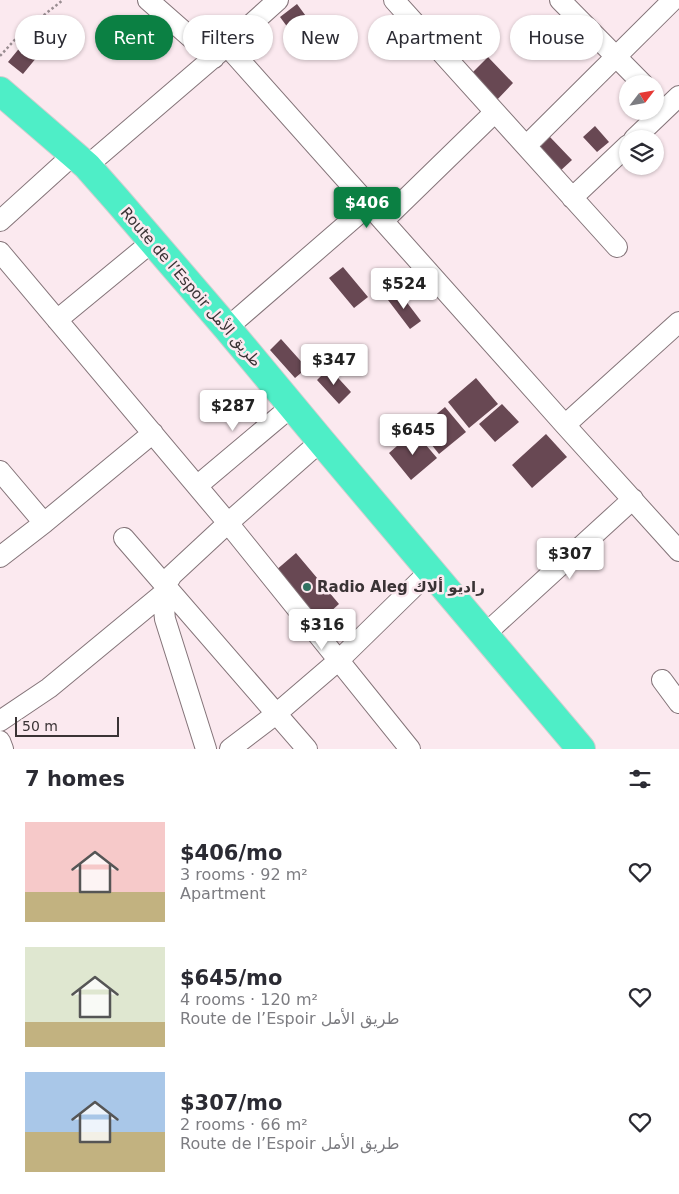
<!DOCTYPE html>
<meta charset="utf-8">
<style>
body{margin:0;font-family:"DejaVu Sans",Cairo,sans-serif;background:#f7f7f7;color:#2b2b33;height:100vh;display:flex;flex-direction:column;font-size:19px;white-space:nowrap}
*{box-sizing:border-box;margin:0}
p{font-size:16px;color:#7c7c81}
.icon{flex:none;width:28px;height:28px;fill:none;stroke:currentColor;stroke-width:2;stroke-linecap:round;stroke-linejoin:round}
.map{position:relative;height:749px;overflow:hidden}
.drawer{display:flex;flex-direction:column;background:#fff;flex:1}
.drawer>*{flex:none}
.hud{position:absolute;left:15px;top:15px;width:650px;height:45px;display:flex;gap:10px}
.needle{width:32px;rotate:59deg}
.buttons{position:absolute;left:619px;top:75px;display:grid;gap:10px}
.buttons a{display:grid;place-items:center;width:45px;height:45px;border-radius:50%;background:#fff;box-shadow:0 1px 4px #0004;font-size:25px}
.scale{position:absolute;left:15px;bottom:12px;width:104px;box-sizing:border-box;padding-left:5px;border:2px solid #3a3335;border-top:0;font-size:14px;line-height:18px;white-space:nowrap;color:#3a3335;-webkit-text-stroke:4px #fbe9ef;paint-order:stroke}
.price{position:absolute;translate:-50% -42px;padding:0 11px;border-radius:5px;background:#fff;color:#222;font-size:16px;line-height:32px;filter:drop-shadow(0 1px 2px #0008)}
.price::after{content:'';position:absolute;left:50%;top:30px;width:15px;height:11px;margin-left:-8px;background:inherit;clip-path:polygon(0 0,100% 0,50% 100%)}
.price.selected{background:#0b8043;color:#fff}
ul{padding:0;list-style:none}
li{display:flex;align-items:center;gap:15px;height:125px;padding:0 25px}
li span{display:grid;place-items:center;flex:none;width:140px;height:100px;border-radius:0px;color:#555}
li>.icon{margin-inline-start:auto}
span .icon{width:60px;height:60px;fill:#fffc;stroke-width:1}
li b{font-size:21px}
h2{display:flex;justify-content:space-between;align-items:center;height:60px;padding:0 25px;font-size:21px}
.tag{padding:0 18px;border-radius:22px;background:#fff;box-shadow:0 1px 4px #0004;font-size:18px;line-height:45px}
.tag.selected{background:#0b8043;color:#fff}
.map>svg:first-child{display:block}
</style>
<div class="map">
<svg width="679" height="749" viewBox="0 0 679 749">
<rect width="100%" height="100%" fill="#fbe9ef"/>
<!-- building -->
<path fill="#684853" d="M297,4l17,23 -17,13 -17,-23z
M31,34l15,12 -23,28 -15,-12z
M488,57l25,26 -18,19 -26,-26z
M595,126l14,16 -12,10 -14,-15z
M550,137l22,23 -13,12 -21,-23z
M343,267l25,30 -14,11 -25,-30z
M399,292l22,29 -11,8 -22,-29z
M281,339l26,29 -12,10 -25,-28z
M329,368l22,24 -12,12 -22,-24z
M476,378l22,26 -29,24 -21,-26z
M502,404l17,18 -24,20 -16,-18z
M445,407l21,25 -27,22 -20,-25z
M414,431l23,27 -26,22 -22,-27z
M546,434l21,23 -35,31 -20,-23z
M296,553l43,51 -21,19 -43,-52z"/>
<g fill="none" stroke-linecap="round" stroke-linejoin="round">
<!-- minor casing -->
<g stroke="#847479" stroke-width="22">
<path id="minor" d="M148,0l66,58
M394,0l223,247
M560,0l83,84
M227,46l51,-46
M634,139l45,-43
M526,146l147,-146
M87,166l140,-120 338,379 114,126
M572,198l56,-53
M0,221l74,-67
M383,221l112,-109
M0,252l228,271 182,226
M57,320l96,-79
M227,328l142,-123
M565,425l114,-103
M0,471l44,52
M197,486l95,-80
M124,538l183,211
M0,557l44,-34 109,-90
M484,635l149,-136
M662,680l17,23
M0,721l49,-33 115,-95
M0,741l3,8
M206,749l-41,-130c-2,-18 -3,-29 7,-44l56,-52 93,-82
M230,749l46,-35 63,-54 91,-89"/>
</g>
<!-- highway casing -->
<g stroke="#d0cecf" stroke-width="30">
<path id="highway" d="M0,91l87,75 30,34 110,128 94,113 260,308"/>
</g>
<!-- path -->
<path stroke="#998d91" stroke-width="2.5" stroke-dasharray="2.5 2.5" stroke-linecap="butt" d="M0,56l21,-23 42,-33"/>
<!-- minor -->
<use href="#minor" stroke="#fff" stroke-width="20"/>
<!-- highway -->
<use href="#highway" stroke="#4eeec7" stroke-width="28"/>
</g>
<!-- markers -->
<circle fill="#327261" stroke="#fbe9ef" stroke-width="2" cx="307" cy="587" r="5"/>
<g text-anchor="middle" stroke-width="5" stroke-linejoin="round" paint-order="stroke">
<!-- street labels -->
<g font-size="15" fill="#3a3335" stroke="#fbe9ef">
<text transform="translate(191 287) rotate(49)" y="5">Route de l’Espoir طريق الأمل</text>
</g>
<!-- poi labels -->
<g font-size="15" font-weight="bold" fill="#3a3335" stroke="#fbe9ef" text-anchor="start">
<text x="317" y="592">Radio Aleg راديو ألاك</text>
</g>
</g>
</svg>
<div class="buttons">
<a><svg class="needle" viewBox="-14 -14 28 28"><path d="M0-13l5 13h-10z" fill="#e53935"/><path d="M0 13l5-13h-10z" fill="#7c7c81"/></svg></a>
<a><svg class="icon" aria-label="layers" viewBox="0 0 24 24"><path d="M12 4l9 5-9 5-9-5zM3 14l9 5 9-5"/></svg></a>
</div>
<div class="scale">50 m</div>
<b class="price selected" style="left:367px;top:229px">$406</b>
<b class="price" style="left:404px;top:310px">$524</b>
<b class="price" style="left:334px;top:386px">$347</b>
<b class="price" style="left:233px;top:432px">$287</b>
<b class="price" style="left:413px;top:456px">$645</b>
<b class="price" style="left:570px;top:580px">$307</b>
<b class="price" style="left:322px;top:651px">$316</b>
<div class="hud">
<a class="tag">Buy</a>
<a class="tag selected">Rent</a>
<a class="tag">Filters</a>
<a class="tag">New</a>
<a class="tag">Apartment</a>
<a class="tag">House</a>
</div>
</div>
<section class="drawer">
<h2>7 homes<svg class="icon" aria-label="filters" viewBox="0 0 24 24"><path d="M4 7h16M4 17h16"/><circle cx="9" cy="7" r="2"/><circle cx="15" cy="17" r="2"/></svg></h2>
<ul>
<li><span style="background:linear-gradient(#f6c9c9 70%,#c2b280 0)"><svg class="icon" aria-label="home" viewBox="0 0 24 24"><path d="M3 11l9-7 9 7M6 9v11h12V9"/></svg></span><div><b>$406/mo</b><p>3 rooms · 92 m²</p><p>Apartment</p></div><svg class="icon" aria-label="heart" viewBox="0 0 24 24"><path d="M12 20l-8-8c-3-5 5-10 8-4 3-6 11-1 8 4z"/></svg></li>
<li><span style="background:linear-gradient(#dfe7d0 75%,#c2b280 0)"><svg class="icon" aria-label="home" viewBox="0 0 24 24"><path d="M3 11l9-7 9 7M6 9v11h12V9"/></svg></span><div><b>$645/mo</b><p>4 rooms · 120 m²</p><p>Route de l’Espoir طريق الأمل</p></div><svg class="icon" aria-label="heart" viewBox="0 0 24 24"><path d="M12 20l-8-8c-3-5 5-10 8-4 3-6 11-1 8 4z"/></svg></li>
<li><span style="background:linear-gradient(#a9c7e8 60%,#c2b280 0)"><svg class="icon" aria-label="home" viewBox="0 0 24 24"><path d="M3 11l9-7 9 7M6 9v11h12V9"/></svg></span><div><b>$307/mo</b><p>2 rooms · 66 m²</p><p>Route de l’Espoir طريق الأمل</p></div><svg class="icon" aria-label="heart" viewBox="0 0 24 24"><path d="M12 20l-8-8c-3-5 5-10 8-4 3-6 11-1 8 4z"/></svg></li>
</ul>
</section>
